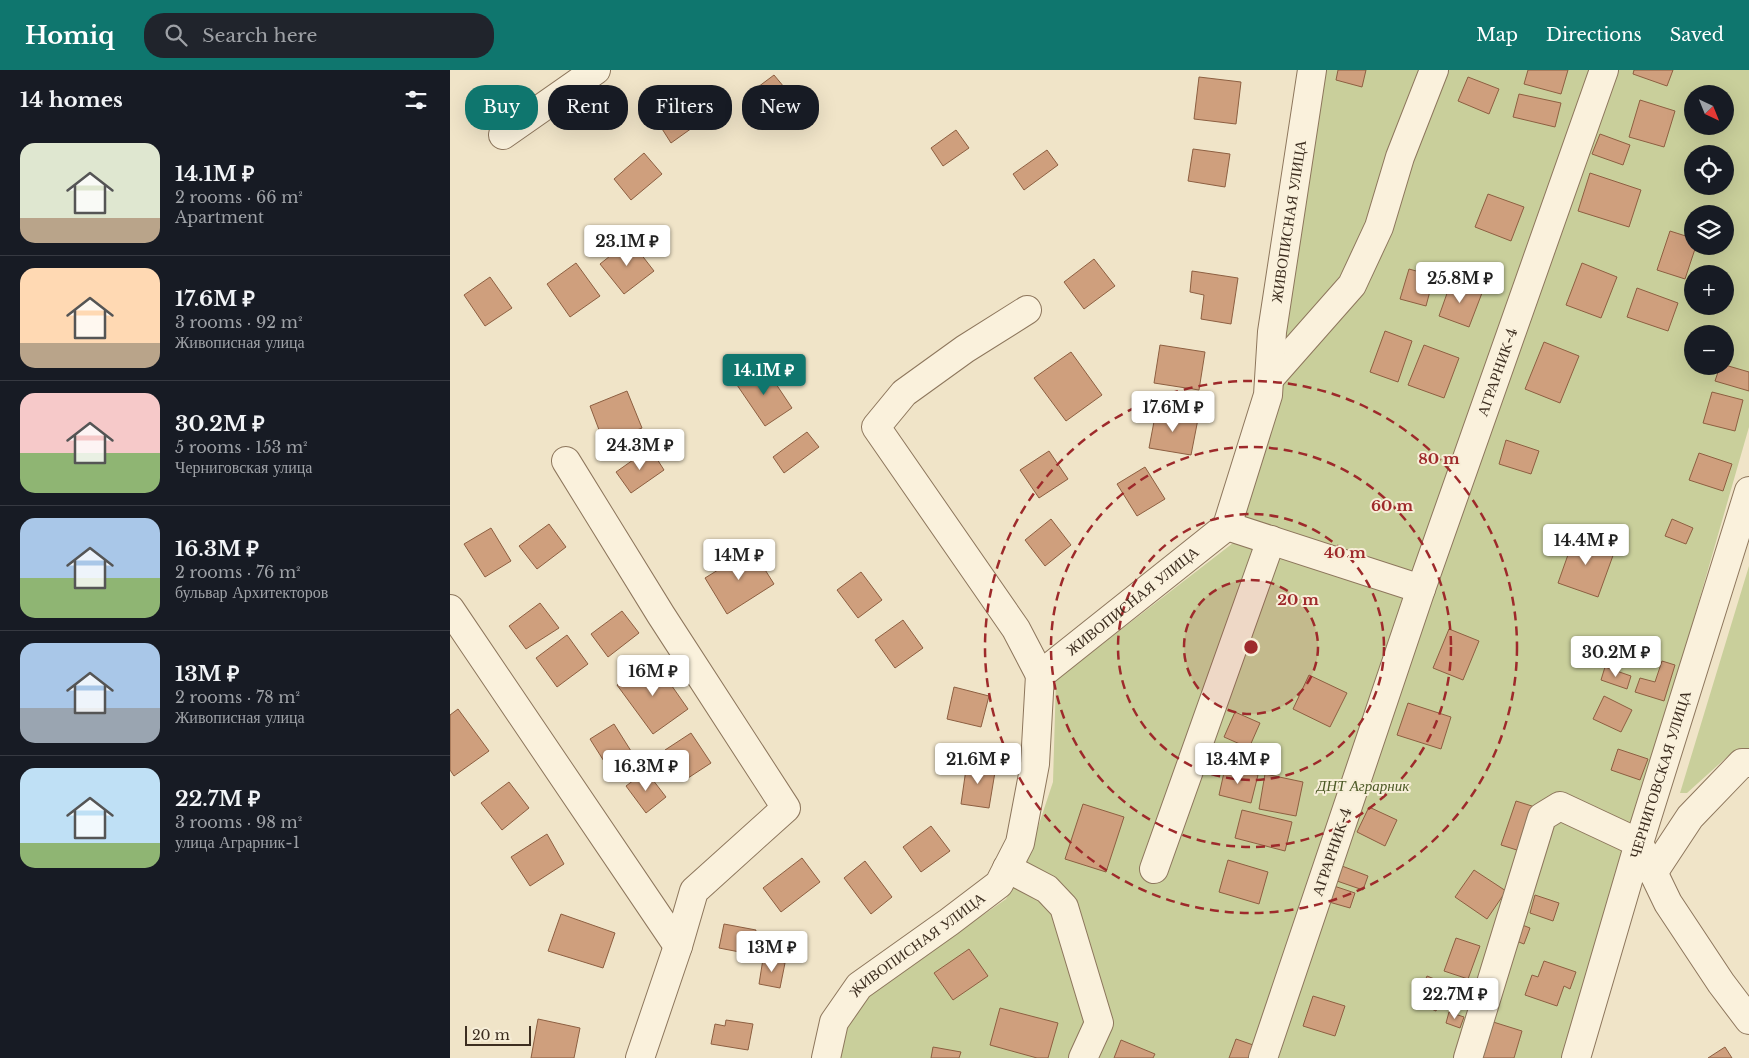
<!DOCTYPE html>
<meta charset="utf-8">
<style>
body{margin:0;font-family:"Libre Baskerville",serif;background:#20242c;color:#f1f3f6;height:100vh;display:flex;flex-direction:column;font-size:19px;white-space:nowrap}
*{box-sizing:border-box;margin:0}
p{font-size:16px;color:#9ea1a6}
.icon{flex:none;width:28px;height:28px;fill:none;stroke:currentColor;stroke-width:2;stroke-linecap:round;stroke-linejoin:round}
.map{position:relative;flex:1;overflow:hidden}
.drawer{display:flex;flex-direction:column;background:#171b24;width:450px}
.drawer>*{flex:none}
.guide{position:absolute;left:15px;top:15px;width:475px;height:45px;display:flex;gap:10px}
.needle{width:32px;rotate:137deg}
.tools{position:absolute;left:1234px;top:15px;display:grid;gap:10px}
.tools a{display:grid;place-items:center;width:50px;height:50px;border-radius:50%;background:#171b24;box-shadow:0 5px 20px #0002;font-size:25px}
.scale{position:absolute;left:15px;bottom:12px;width:66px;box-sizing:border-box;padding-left:5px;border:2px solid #3d2e20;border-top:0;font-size:14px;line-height:18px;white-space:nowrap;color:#3d2e20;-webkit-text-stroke:4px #f7eed8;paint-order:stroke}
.price{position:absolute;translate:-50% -42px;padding:0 11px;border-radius:5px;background:#fff;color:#222;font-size:16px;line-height:32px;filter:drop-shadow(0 1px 2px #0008)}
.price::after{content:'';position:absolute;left:50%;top:30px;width:15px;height:11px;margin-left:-8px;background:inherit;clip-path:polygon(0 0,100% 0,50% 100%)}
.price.current{background:#0f766e;color:#fff}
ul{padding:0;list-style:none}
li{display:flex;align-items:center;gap:15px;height:125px;padding:0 20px}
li+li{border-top:1px solid #363941}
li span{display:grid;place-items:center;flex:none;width:140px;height:100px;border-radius:15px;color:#555}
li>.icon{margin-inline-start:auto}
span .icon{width:60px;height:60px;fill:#fffc;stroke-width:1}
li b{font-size:21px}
h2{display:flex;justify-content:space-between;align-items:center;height:60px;padding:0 20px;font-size:21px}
.tag{padding:0 18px;border-radius:20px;background:#171b24;box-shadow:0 5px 20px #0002;font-size:18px;line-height:45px}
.tag.current{background:#0f766e;color:#fff}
header{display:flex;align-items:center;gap:30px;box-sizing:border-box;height:70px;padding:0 25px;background:#0f766e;color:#fff}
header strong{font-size:24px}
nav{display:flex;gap:28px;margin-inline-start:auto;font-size:18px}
.search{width:350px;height:45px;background:#20242c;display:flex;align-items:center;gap:12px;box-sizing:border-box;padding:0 18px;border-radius:20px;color:#9ea1a6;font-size:19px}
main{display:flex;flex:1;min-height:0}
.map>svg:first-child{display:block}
</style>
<header>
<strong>Homiq</strong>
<div class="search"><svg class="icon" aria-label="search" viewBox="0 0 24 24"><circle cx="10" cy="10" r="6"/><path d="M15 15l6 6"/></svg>Search here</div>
<nav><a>Map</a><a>Directions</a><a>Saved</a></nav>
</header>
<main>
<section class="drawer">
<h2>14 homes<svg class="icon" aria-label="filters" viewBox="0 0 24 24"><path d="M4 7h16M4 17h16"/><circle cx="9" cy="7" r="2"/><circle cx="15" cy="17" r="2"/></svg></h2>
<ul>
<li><span style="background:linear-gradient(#dfe7d0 75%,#b9a48a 0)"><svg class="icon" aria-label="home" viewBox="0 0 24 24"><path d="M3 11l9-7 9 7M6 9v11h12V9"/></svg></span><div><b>14.1M ₽</b><p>2 rooms · 66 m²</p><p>Apartment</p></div></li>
<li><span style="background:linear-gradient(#ffd9b3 75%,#b9a48a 0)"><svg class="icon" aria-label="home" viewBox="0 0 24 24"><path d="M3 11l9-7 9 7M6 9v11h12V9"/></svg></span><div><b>17.6M ₽</b><p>3 rooms · 92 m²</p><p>Живописная улица</p></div></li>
<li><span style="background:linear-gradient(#f6c9c9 60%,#8fb573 0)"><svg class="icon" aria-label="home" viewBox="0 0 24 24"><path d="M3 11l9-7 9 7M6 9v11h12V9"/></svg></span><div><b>30.2M ₽</b><p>5 rooms · 153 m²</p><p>Черниговская улица</p></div></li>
<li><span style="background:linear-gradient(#a9c7e8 60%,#8fb573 0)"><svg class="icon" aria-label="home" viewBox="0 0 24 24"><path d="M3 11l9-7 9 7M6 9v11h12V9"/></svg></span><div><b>16.3M ₽</b><p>2 rooms · 76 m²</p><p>бульвар Архитекторов</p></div></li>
<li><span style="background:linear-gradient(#a9c7e8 65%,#9aa5b1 0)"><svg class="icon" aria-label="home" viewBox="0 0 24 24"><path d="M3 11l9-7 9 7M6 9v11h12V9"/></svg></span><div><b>13M ₽</b><p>2 rooms · 78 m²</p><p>Живописная улица</p></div></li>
<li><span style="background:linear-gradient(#bfe0f5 75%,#8fb573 0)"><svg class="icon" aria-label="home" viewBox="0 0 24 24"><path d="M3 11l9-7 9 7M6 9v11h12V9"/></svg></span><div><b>22.7M ₽</b><p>3 rooms · 98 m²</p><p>улица Аграрник-1</p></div></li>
</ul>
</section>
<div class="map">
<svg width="1299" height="988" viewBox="0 0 1299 988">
<rect width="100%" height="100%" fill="#f0e4c8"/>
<!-- green -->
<path fill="#c9cf9b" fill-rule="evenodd" d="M870,0h429v357l-111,386 -72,245h-726l6,-31 22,-32 138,-96 20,-36 27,-81 3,-102 177,-137 47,-179zM1242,24h33v32h-33zM1242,84h33v32h-33zM1242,144h33v32h-33zM1242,204h33v32h-33zM1242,264h33v32h-33z
M1299,496v185l-21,5 -41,37h-7z"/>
<!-- building -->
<path fill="#cf9f7d" stroke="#8d5f41" d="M888,0h28l-4,17 -26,-7z
M1078,0h40l-7,24 -37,-10z
M1184,0h39l-6,16 -34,-12z
M324,5l10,12 -20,16 -10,-13z
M749,7l42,5 -5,42 -42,-5z
M1018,7l31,12 -10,25 -31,-13z
M1069,24l42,9 -6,24 -42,-10z
M231,25l18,28 -28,20 -19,-30z
M1190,30l35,11 -11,36 -35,-10z
M506,60l13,18 -26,18 -12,-18z
M1150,64l30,11 -7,20 -31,-11z
M743,79l37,5 -5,33 -37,-6z
M597,80l11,15 -34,25 -11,-16z
M194,83l18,21 -31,26 -17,-21z
M1140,103l51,17 -12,37 -51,-16z
M1038,124l36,13 -13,34 -36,-14z
M1220,161l22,7v8h4l-11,33 -28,-9z
M180,170l24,31 -30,23 -24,-30z
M644,189l21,27 -31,23 -20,-27z
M126,193l24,33 -30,21 -23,-33z
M1132,193l35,14 -16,41 -35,-13z
M959,199l25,7 -8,30 -26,-7z
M742,201l46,7 -7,46 -30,-5 3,-24 -14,-3z
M40,207l22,31 -27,18 -21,-31z
M1001,212l31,11 -13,34 -30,-11z
M1187,218l41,15 -10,28 -41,-14z
M935,261l27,10 -14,41 -28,-10z
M1094,272l35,14 -19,47 -35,-14z
M710,275l45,7 -6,38 -45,-7z
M974,275l35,13 -15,40 -36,-13z
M621,282l31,43 -36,26 -32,-43z
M1275,295l24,7v19l-34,-10 5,-15h5z
M314,296l28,42 -27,18 -28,-41z
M177,321l15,37 -38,15 -14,-37z
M1262,322l31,8 -8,31 -32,-8z
M706,341l42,8 -7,36 -42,-7z
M357,362l12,15 -35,26 -11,-16z
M1056,370l33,11 -8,23 -32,-10z
M200,378l14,22 -33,23 -15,-21z
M599,381l19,28 -29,19 -19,-28z
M1249,383l33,11 -9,27 -34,-11z
M695,397l20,32 -28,17 -20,-32z
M601,449l20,26 -26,21 -20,-26z
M1222,449l21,9 -7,16 -21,-8z
M99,454l17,23 -29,22 -18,-23z
M41,458l20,33 -26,16 -21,-33z
M1125,465l40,15 -17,47 -40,-14z
M302,479l22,35 -47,30 -22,-36z
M411,502l21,28 -24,18 -21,-28z
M90,533l19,25 -33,21 -17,-23z
M172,541l17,22 -31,24 -17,-23z
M453,550l20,28 -28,20 -20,-28z
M999,559l30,12 -16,39 -30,-12z
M117,565l21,29 -31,23 -21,-29z
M203,589l35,50 -35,25 -36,-49z
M1212,591l13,4 -11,36 -29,-9 5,-14 15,4z
M1155,597l26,9 -4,13 -26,-9z
M859,605l38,18 -17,34 -37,-18z
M504,617l35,9 -8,31 -34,-8z
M1154,626l28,14 -11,22 -28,-13z
M958,633l43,14 -10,32 -44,-14z
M8,639l31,42 -35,25 -4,-6v-55z
M785,642l25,11 -11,25 -25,-11z
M164,654l17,27 -24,15 -17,-27z
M241,663l20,30 -26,17 -20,-30z
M1168,679l30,10 -8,21 -29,-10z
M517,692l29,4 -7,42 -28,-4z
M775,698l33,7 -7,28 -32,-8z
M196,701l20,26 -20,16 -20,-27z
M815,704l38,8 -7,34 -37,-7z
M59,712l20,26 -27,22 -21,-27z
M1066,731l19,6 -15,44 -19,-6z
M633,734l41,13 -18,55 -41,-13z
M919,737l28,13 -12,26 -28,-14z
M792,740l50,12 -7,29 -50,-13z
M481,756l19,25 -29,21 -18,-25z
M97,764l17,30 -34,22 -19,-29z
M352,788l18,24 -39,30 -18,-24z
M778,790l40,12 -9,32 -40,-12z
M415,791l27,36 -21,17 -27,-36z
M892,796l26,10 -5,14 -26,-9z
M1024,800l32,21 -19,28 -32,-22z
M884,816l21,7 -5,15 -21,-6z
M1085,825l24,8 -6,18 -23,-8z
M111,844l54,19 -12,35 -55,-17z
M1067,853l13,5 -6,16 -13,-5z
M274,854l32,6 -6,24 -31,-6z
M1006,868l24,8 -12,33 -24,-8z
M519,879l19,27 -35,24 -19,-27z
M313,889l22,4 -5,25 -21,-4z
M1094,891l32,11 -6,17 -6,-3 -7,20 -32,-11 7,-20 6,2z
M977,906l20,8 -11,27 -20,-9z
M863,926l32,10 -10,30 -32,-10z
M550,938l58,15 -10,35h-11l-47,-13z
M999,942l15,5 -4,11 -14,-5z
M88,949l42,9 -6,30h-43z
M276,950l27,4 -5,26 -37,-6 4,-20 10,2z
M1040,951l32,10 -8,27h-36z
M786,969l20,7 -4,12h-23z
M671,970l34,14 -2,4h-39z
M483,977l28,5 -2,6h-28z
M1275,977l7,11h-24z"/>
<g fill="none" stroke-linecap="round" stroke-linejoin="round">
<!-- minor casing -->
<g stroke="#8d765c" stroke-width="30">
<g id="minor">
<path d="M53,65l93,-65"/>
<path d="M577,240l-62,39 -61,44 -28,34 140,202 24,46"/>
<path d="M820,308l82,-93 27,-58 21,-70 34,-87"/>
<path d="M116,391l95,154 125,193 -92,83 -16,55 -38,112"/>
<path d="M777,456l194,63 -158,469"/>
<path id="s1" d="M971,519l183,-519"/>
<path d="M0,539l228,337"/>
<path d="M1189,773l29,60 53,80 28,37"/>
<path d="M557,798l40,21 17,18 35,116 -16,35"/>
<path d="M704,799l117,-329"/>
<path d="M1203,803l37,-56 52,-54h7"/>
<path id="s2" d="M376,988l8,-36 25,-36 90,-64 50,-38 21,-41 15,-79 5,-89 187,-149 41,-131 4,-63 40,-262"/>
<path d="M1018,988l74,-241 18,-11 79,37"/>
<path id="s3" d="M1126,988l63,-215 110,-352"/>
</g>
</g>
<!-- minor -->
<use href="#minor" stroke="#faf1dc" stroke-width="28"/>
</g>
<!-- distance rings -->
<circle cx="801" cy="577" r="67" fill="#9e2a2b" fill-opacity=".12"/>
<g fill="none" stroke="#9e2a2b" stroke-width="2.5" stroke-dasharray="9 6">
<circle cx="801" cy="577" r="67"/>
<circle cx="801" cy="577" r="133"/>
<circle cx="801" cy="577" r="200"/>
<circle cx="801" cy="577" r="266"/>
</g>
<g text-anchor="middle" stroke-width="4" stroke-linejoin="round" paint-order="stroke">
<!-- street labels -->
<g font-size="15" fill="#3d2e20" stroke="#f7eed8">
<text dy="5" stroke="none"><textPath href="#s2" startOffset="1021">ЖИВОПИСНАЯ УЛИЦА</textPath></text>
<text dy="5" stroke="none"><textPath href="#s1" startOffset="230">АГРАРНИК-4</textPath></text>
<text dy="5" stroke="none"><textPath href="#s2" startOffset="588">ЖИВОПИСНАЯ УЛИЦА</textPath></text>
<text dy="5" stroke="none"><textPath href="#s3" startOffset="296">ЧЕРНИГОВСКАЯ УЛИЦА</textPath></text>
<text transform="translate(882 782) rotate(-71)" y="5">АГРАРНИК-4</text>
<text dy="5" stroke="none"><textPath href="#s2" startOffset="152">ЖИВОПИСНАЯ УЛИЦА</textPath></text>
</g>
<!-- park labels -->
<g font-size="15" font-style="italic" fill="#4d5a26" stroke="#f7eed8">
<text x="913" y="721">ДНТ Аграрник</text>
</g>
</g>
<circle cx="801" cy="577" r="8" fill="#9e2a2b" stroke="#f7eed8" stroke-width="2.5"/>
<g font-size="15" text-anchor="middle" font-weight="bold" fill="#9e2a2b" stroke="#f7eed8" stroke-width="4" stroke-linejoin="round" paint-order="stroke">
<text x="989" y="394">80 m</text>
<text x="942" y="441">60 m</text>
<text x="895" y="488">40 m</text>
<text x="848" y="535">20 m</text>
</g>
</svg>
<div class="tools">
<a><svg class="needle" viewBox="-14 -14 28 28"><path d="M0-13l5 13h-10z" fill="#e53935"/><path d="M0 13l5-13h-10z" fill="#9ea1a6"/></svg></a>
<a><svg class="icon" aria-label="locate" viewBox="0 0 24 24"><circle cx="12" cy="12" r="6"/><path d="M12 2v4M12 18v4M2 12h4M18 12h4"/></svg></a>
<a><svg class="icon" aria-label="layers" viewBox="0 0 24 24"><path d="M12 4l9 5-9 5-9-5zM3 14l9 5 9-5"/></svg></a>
<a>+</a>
<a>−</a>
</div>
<div class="scale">20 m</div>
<b class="price" style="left:177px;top:197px">23.1M ₽</b>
<b class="price" style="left:1010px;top:234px">25.8M ₽</b>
<b class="price current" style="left:314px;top:326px">14.1M ₽</b>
<b class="price" style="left:723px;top:363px">17.6M ₽</b>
<b class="price" style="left:190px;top:401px">24.3M ₽</b>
<b class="price" style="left:1136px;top:496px">14.4M ₽</b>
<b class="price" style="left:289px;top:511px">14M ₽</b>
<b class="price" style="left:1166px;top:608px">30.2M ₽</b>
<b class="price" style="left:203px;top:627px">16M ₽</b>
<b class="price" style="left:528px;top:715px">21.6M ₽</b>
<b class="price" style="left:788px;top:715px">13.4M ₽</b>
<b class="price" style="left:196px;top:722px">16.3M ₽</b>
<b class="price" style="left:322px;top:903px">13M ₽</b>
<b class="price" style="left:1005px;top:950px">22.7M ₽</b>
<div class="guide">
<a class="tag current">Buy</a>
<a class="tag">Rent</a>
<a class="tag">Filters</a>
<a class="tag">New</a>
</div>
</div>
</main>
